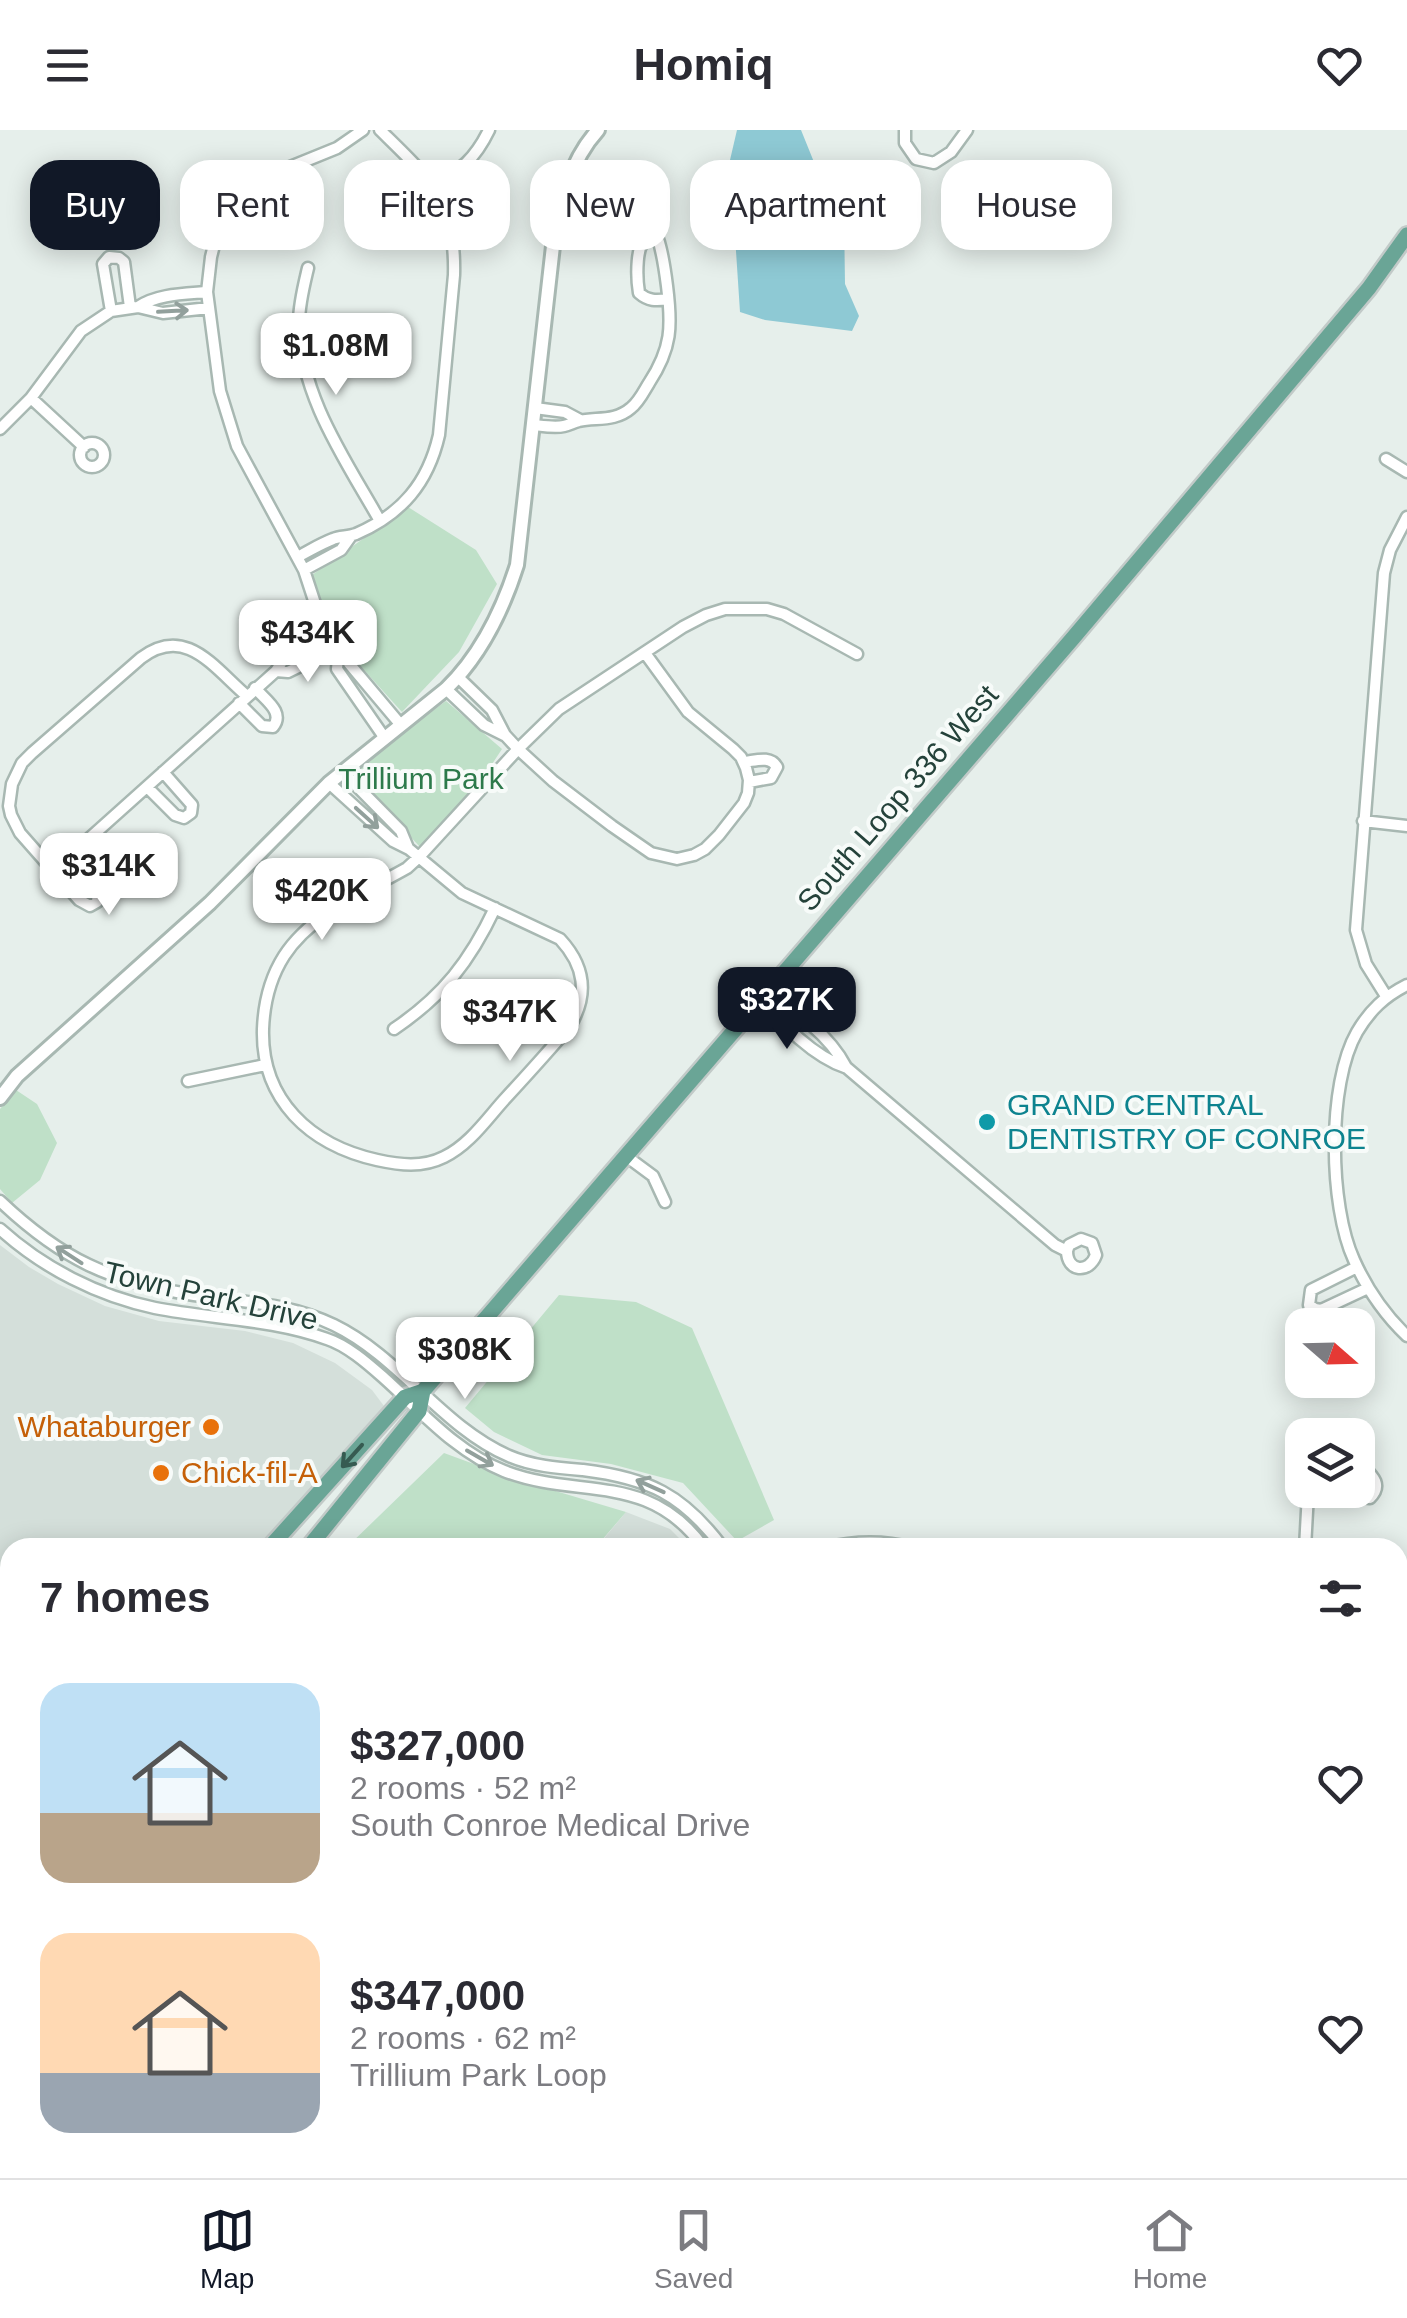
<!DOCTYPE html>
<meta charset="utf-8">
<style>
body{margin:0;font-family:Helvetica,sans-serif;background:#f2f2f3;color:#2b2b33;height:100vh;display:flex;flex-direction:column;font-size:38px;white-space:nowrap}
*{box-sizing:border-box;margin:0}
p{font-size:32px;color:#7c7c81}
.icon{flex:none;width:55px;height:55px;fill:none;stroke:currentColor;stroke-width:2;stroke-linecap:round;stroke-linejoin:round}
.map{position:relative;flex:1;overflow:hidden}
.sheet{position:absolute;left:0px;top:1408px;width:1408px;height:642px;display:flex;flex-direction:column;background:#fff;border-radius:30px 30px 0 0;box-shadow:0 5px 25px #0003}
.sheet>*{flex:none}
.top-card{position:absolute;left:30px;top:30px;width:1348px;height:90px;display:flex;gap:20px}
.needle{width:65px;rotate:110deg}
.controls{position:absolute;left:1285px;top:1178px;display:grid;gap:20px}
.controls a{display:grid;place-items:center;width:90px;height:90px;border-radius:20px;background:#fff;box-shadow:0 5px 25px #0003;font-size:50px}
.price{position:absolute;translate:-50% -85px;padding:0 22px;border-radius:20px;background:#fff;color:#222;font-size:32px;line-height:65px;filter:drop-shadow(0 2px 5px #0008)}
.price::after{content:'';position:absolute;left:50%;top:60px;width:30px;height:22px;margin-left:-15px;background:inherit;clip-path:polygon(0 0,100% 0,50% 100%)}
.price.active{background:#111827;color:#fff}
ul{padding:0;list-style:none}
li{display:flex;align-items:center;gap:30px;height:250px;padding:0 40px}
li span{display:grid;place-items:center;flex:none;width:280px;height:200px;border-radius:30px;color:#555}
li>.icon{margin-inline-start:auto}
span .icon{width:120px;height:120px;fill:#fffc;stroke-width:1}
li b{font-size:42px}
h2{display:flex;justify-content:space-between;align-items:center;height:120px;padding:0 40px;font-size:42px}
.tag{padding:0 35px;border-radius:30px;background:#fff;box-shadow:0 5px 25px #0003;font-size:35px;line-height:90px}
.tag.active{background:#111827;color:#fff}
header{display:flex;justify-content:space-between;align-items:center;height:130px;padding:0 40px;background:#fff;font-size:45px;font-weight:600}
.tabs{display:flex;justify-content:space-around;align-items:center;height:140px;border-top:2px solid #e1e1e2;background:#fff;font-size:28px;color:#7c7c81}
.tabs a{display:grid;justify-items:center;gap:5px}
.tabs .active{color:#111827}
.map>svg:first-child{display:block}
</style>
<header><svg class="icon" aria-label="menu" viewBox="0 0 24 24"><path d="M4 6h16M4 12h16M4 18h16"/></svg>Homiq<svg class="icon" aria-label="heart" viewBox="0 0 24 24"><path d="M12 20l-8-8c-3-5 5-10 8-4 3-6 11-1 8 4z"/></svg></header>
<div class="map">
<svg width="1407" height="2048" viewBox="0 0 1407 2048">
<rect width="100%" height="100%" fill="#e6efeb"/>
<!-- built -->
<path fill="#d4dfda" d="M0,1115l29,22 29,17 47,22 54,15 86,10 48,12 42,20 37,27 12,16 -122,141 -252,1v292l-10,11z
M626,1382l44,17 18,18 -92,1z
M939,2040h137l-4,8h-129z"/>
<!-- green -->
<path fill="#bfe0c8" d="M408,377l68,43 21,34 -38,68 -57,60 -68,-75 -22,-62z
M446,571l56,48 -25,38 -57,60 -71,-76z
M16,960l21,14 20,39 -17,37 -28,23 -12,-14v-80z
M559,1165l77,7 56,26 82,192 -37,21 -54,-58 -72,-19 -69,-9 -48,-23 -29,-24z
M444,1323l68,25 114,34 -30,35 -250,1z
M848,2040h91l4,8h-95z"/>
<!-- water -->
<path fill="#8ec9d4" d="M737,0h64l17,42 26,43 1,69 14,32 -7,15 -87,-11 -25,-8 -10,-152z"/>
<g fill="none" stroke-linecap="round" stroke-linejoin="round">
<!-- minor casing -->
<g stroke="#a8b8b2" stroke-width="15">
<path id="minor" d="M363,0l-26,18 -69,28 -24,20 -22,29 -7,16 -4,16 -4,35 13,99 17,55 67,124 22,67 12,21 -1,11 47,68
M905,0v13l11,16 18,4 17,-11 16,-22
M434,55c27,-15 41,-26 55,-55
M308,138c-4,17 -9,36 -9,54 1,74 46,137 81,199
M138,177c19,-13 46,-13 69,-15
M111,181l-8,-47 6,-7 10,1 5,4 6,45
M31,268l53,49
M535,278l30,4 15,8
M533,295c10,1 22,3 31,1 5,-1 10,-4 15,-5 17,-4 36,1 52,-13 8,-6 13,-17 18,-25 23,-35 23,-57 18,-97 -2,-16 -4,-32 -9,-47 -2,-1 -5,-3 -8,-2 -16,2 -13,44 -11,56 9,8 17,8 29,6
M0,299l31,-31 50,-67 30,-20 27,-4 25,6 46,-5
M80 325a12 12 0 1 1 24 0a12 12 0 1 1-24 0Z
M1386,329l21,13
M297,427c12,-6 23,-13 36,-18 7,-3 15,-2 23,-5 46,-20 72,-51 83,-99l15,-160c2,-75 -24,-96 -74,-145
M304,440l37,-20 10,-14
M338,528l9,3 53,63
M276,541l12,1 45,-22
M458,547l34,33 13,25 13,14 35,32 59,45 39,27 26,6 17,-4 11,-6 14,-14 25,-32 4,-10 1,-13 -3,-12 -5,-11 -8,-8 -45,-37 -43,-59
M446,559l38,36 20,10
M239,573l23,23 11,1c12,-15 -8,-27 -18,-39
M744,632c11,-1 26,-7 33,5l-6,11 -22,4
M342,641l59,60 7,17
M329,653l64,58 16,8 53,44 98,46c25,27 29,55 10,87 -21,25 -43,49 -66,74 -18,20 -35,45 -60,57 -22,11 -44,8 -67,3 -67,-15 -116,-60 -114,-131 1,-26 7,-51 21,-73 27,-42 81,-64 123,-88l12,-11 99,-108 41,-40 124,-82 23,-12 19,-6h42l17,5 73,40
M147,657l28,28 9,3 7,-5 1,-8 -29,-33
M1363,691l44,5
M68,727l30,34 -1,11 -7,4 -11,-6 -59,-67 -9,-18 -2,-9 3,-22 10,-21 10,-10 109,-95c45,-34 73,10 106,38
M54,740l222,-199 7,-11 43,-23
M1407,855c-22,11 -37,25 -50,47 -30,52 -28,174 -3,228 12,27 31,55 53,76
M764,865c13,29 53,63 83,73l208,177 12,6c0,21 22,23 29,4l-4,-12 -11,-4 -12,6 -2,6
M764,865c31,12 67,43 82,72
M1386,866l-20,-32 -10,-34 28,-357 6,-23 17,-33
M394,899c49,-33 76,-68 101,-121
M188,951l77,-16
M626,1026l27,20 12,26
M0,1071c61,58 110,81 194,94 47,7 95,8 140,30 66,32 108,102 175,131 23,10 49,12 74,14 65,8 100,24 140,78
M0,1099c43,39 98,67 155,79 57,11 117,11 172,31 21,7 41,25 57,39 37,33 72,74 120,93 74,29 144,-1 200,77
M1357,1137l-46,23 -2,15 6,4 6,1 47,-22
M1314,1305c5,-6 14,-6 20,0
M1308,1360v3l62,5c15,-15 -1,-25 -12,-37
M825,1418c29,-7 58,-8 87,0
M1305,1418l3,-55
M0,1512l10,9
M1398,1539l9,-9
M1398,1553l9,9
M1398,1805l9,9
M593,2040l11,8
M919,2040l5,8
M364,2048l11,-8
M631,2048l10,-8
M1087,2048l3,-8
M1281,2048l4,-8"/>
</g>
<!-- tertiary casing -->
<g stroke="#a8b8b2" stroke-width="18">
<path id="tertiary" d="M0,968l17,-22 193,-173 119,-120 117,-94c35,-34 56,-77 71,-124l36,-319c8,-42 15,-83 45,-116"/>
</g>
<!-- primary casing -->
<g stroke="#c2cac8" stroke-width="20">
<path id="primary" d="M269,1418l136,-151 18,-6
M308,1418l111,-137 4,-20 650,-753 296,-350 38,-53
M0,1732l10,-12
M0,1782l10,-14"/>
</g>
<!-- minor -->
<use href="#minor" stroke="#fff" stroke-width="10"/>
<!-- tertiary -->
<use href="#tertiary" stroke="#fff" stroke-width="12"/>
<!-- primary -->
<use href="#primary" stroke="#6aa596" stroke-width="15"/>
</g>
<!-- one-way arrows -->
<defs><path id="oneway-shaft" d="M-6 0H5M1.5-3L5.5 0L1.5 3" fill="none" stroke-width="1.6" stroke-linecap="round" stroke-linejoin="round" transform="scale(2.5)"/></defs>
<g stroke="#92a09c">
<use href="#oneway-shaft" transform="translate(173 181) rotate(-3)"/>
<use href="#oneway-shaft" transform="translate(367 688) rotate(42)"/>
<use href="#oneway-shaft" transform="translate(69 1125) rotate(-147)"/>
<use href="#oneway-shaft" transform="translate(480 1328) rotate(30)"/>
<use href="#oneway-shaft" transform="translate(650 1356) rotate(-156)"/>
</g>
<use stroke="#365b51" href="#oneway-shaft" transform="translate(352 1326) rotate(132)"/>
<!-- markers -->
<circle fill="#0f9aa8" stroke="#f7fbf9" stroke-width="4" cx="987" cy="992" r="10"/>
<g fill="#e8710a" stroke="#f7fbf9" stroke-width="4">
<circle cx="211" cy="1297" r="10"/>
<circle cx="161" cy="1343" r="10"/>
</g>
<g text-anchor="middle" stroke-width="8" stroke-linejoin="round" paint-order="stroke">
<!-- park labels -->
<g font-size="30" fill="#2d7a4b" stroke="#f7fbf9">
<text x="421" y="659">Trillium Park</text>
</g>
<!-- street labels -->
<g font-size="30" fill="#24423a" stroke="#f7fbf9">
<text transform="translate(898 668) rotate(-49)" y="10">South Loop 336 West</text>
<text transform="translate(211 1166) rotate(13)" y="10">Town Park Drive</text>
</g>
<!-- culture labels -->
<g font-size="30" fill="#0d838f" stroke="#f7fbf9" text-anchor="start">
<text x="1007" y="985">GRAND CENTRAL<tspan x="1007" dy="34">DENTISTRY OF CONROE</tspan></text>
</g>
<!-- food labels -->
<g font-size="30" fill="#c56008" stroke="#f7fbf9" text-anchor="end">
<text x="191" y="1307">Whataburger</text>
<text x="181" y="1353" text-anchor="start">Chick-fil-A</text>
</g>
</g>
</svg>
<div class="controls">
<a><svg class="needle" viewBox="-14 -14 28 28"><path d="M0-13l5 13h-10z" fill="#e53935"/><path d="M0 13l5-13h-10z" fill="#7c7c81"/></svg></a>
<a><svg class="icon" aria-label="layers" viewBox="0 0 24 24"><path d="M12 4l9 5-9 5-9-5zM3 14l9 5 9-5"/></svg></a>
</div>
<b class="price" style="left:336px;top:268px">$1.08M</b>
<b class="price" style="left:308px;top:555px">$434K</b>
<b class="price" style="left:109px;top:788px">$314K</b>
<b class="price" style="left:322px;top:813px">$420K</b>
<b class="price active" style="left:787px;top:922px">$327K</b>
<b class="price" style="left:510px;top:934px">$347K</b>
<b class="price" style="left:465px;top:1272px">$308K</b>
<div class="top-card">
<a class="tag active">Buy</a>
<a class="tag">Rent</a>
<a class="tag">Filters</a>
<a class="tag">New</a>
<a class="tag">Apartment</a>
<a class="tag">House</a>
</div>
<section class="sheet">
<h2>7 homes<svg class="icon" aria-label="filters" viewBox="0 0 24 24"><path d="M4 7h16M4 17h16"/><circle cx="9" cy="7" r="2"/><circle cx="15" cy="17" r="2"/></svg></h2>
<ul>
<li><span style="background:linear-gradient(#bfe0f5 65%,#b9a48a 0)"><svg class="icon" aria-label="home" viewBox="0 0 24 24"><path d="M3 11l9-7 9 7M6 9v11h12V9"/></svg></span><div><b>$327,000</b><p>2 rooms · 52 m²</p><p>South Conroe Medical Drive</p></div><svg class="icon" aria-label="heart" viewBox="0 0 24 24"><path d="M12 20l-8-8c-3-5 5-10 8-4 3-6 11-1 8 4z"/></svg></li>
<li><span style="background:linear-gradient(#ffd9b3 70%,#9aa5b1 0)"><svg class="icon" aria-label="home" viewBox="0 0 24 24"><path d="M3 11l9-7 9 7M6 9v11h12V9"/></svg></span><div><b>$347,000</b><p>2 rooms · 62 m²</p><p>Trillium Park Loop</p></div><svg class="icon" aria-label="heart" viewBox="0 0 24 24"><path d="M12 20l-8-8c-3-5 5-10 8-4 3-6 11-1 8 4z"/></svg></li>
</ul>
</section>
</div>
<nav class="tabs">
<a class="active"><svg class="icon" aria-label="map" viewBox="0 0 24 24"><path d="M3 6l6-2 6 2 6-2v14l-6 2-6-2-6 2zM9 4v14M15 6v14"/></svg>Map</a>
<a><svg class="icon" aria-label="saved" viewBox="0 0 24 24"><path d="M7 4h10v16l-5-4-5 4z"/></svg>Saved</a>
<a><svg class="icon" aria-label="home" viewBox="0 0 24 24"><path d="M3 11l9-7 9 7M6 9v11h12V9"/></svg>Home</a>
</nav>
